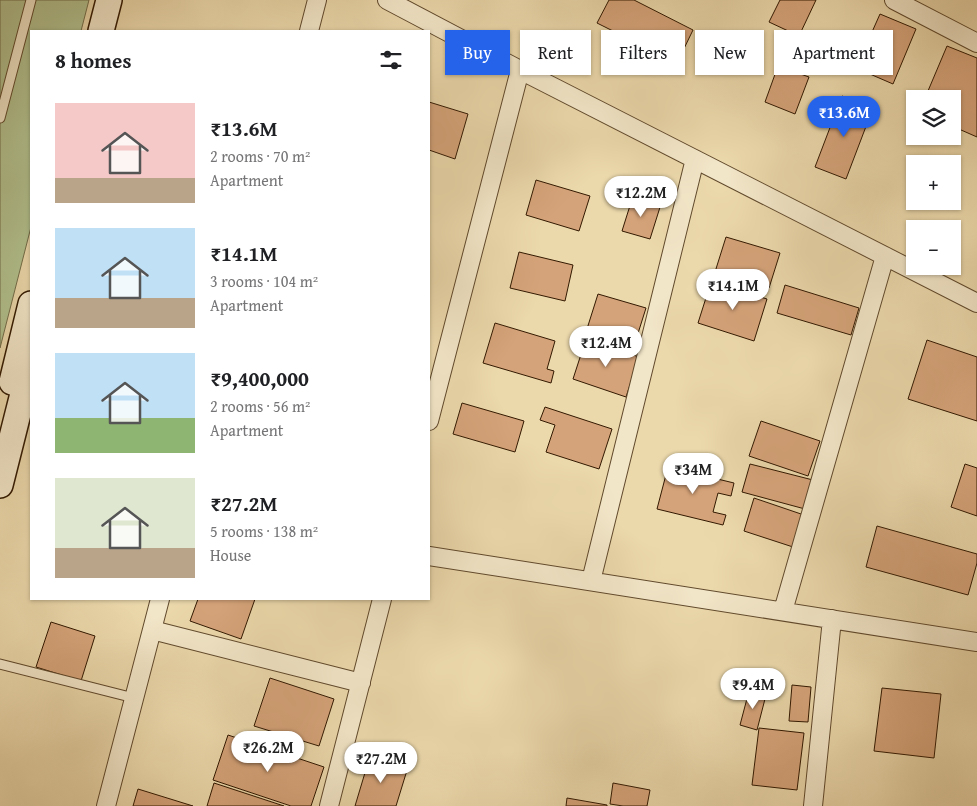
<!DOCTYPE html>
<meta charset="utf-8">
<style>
body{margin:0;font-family:"Gentium Book Plus",serif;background:#f2f2f2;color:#202124;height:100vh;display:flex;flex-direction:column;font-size:19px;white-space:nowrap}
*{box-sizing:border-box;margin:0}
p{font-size:16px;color:#757577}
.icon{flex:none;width:28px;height:28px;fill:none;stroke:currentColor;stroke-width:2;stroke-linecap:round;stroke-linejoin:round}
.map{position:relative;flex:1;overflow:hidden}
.sheet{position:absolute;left:30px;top:30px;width:400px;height:570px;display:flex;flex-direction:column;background:#fff;border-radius:0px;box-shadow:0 1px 4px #0004}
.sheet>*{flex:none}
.top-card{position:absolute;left:445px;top:30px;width:456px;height:45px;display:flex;gap:10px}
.tools{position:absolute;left:906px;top:90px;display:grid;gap:10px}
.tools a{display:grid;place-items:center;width:55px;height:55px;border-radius:0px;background:#fff;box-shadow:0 1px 4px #0004;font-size:25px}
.price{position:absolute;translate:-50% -42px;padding:0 11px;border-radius:18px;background:#fff;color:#222;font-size:16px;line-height:32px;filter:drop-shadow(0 1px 2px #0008)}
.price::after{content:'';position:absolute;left:50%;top:30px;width:15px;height:11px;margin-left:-8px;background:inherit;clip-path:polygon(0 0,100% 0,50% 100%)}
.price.selected{background:#2563eb;color:#fff}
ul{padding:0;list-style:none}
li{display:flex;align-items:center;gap:15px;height:125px;padding:0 25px}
li span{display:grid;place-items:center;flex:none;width:140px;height:100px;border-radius:0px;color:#555}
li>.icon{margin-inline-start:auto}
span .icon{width:60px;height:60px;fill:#fffc;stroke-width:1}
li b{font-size:21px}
h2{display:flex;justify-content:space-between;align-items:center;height:60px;padding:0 25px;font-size:21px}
.tag{padding:0 18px;border-radius:0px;background:#fff;box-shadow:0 1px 4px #0004;font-size:18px;line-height:45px}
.tag.selected{background:#2563eb;color:#fff}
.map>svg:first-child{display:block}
</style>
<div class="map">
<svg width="977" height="806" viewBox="0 0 977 806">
<rect width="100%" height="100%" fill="#ebd8ab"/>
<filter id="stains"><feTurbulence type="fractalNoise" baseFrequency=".004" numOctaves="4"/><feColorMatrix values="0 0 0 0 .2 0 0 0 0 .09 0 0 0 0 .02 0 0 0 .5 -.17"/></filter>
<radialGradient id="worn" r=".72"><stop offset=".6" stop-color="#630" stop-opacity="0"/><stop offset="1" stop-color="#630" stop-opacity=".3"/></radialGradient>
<!-- green -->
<path fill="#b1c08e" stroke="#726c48" d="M0,0h89l-8,31h-50v196l-31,121z"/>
<!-- building -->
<path fill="#d5a379" stroke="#321901" d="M609,0h25l59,30 -16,33 -80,-40z
M780,0h36l-17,36 -30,-14z
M880,14l36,15 -23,55 -37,-16z
M947,46l30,12v79l-25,-11 6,-14 -6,-2v-11h-25l-2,-1z
M778,66l31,11 -14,37 -30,-12z
M842,96l31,12 -27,71 -31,-12z
M429,102l39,12 -13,45 -26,-9z
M536,180l54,16 -11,35 -53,-16z
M633,196l28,8 -11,35 -28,-8z
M726,237l54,16 -11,35 -54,-16z
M519,252l54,13 -8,36 -55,-13z
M711,282l56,17 -13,42 -56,-18z
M785,285l74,23 -8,27 -74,-22z
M598,294l48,14 -12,38 -48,-14z
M495,323l60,18 -8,28 7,2 -3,12 -68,-20z
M586,339l53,18 -13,40 -53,-18z
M927,340l50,17v64l-69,-22z
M462,403l62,18 -9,31 -62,-18z
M545,407l67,22 -13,40 -53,-17 9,-27 -15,-5z
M761,421l59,20 -12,35 -59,-20z
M750,464l63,16 -8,29 -63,-17z
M965,464l12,4v48l-26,-9z
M668,467l66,16 -3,13 -13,-3 -5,19 13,3 -3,10 -66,-16z
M754,498l50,17 -11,32 -49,-16z
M877,526l100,28v9l-9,32 -102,-28z
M198,599h57l-14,40 -51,-18z
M51,622l44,14 -14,45 -45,-14z
M270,678l64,21 -15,47 -65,-20z
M792,685l19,2 -3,35 -19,-1z
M882,688l59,6 -7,64 -60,-7z
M749,691l17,4 -9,35 -17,-5z
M759,728l45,5 -7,57 -45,-5z
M228,735l96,32 -13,39h-20l-78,-26z
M370,756l38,11 -12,39h-41z
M214,783l70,23h-77z
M613,783l37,7 -3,16h-24l-13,-2z
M138,789l55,17h-60z
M567,798l40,7v1h-41z"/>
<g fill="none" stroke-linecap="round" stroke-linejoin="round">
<!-- lane casing -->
<g stroke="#60492c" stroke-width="11">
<path id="lane" d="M0,118l31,-118
M0,664l134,34"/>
</g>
<!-- street casing -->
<g stroke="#60492c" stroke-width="20">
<path id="street" d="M387,0l133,70 457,233
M894,0l83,43
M309,31l8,-31
M429,421l91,-351
M429,556l548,86
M591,581l104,-422
M783,611l102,-355
M152,630l209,53
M106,806l54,-207
M329,806l53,-207
M813,806l19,-187"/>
</g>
<!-- secondary casing -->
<g stroke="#321901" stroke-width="28">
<path id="secondary" d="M101,31l8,-31
M12,382l19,-78
M0,485l31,-123"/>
</g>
<!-- lane -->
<use href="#lane" stroke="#f2e6c8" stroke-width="9"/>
<!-- street -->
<use href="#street" stroke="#f2e6c8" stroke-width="18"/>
<!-- secondary -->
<use href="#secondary" stroke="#f2e6c8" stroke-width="25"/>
</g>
<rect width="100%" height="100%" filter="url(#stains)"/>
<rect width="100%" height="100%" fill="url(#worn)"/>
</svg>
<div class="tools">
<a><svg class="icon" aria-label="layers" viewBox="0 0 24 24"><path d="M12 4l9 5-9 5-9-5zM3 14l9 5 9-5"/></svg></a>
<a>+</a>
<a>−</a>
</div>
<b class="price selected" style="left:844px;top:138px">₹13.6M</b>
<b class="price" style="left:641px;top:218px">₹12.2M</b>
<b class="price" style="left:733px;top:311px">₹14.1M</b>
<b class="price" style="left:606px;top:368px">₹12.4M</b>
<b class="price" style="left:693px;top:495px">₹34M</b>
<b class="price" style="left:753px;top:710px">₹9.4M</b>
<b class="price" style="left:268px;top:773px">₹26.2M</b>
<b class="price" style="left:381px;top:784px">₹27.2M</b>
<div class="top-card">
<a class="tag selected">Buy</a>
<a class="tag">Rent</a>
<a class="tag">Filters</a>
<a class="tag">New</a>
<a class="tag">Apartment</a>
</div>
<section class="sheet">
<h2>8 homes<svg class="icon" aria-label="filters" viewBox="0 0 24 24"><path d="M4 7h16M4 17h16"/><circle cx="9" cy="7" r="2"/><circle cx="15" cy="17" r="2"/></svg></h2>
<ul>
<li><span style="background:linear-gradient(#f6c9c9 75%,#b9a48a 0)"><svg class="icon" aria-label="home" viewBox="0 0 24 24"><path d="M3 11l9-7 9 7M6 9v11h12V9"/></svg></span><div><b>₹13.6M</b><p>2 rooms · 70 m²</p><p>Apartment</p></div></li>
<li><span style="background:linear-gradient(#bfe0f5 70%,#b9a48a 0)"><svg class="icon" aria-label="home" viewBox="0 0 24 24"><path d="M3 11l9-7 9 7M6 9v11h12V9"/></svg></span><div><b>₹14.1M</b><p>3 rooms · 104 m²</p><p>Apartment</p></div></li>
<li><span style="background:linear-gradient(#bfe0f5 65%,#8fb573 0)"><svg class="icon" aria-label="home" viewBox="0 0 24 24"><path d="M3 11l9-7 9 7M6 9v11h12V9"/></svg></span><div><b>₹9,400,000</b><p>2 rooms · 56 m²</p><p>Apartment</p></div></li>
<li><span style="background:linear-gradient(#dfe7d0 70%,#b9a48a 0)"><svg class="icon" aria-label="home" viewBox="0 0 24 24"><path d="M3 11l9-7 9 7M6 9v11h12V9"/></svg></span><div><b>₹27.2M</b><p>5 rooms · 138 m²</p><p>House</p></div></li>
</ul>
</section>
</div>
